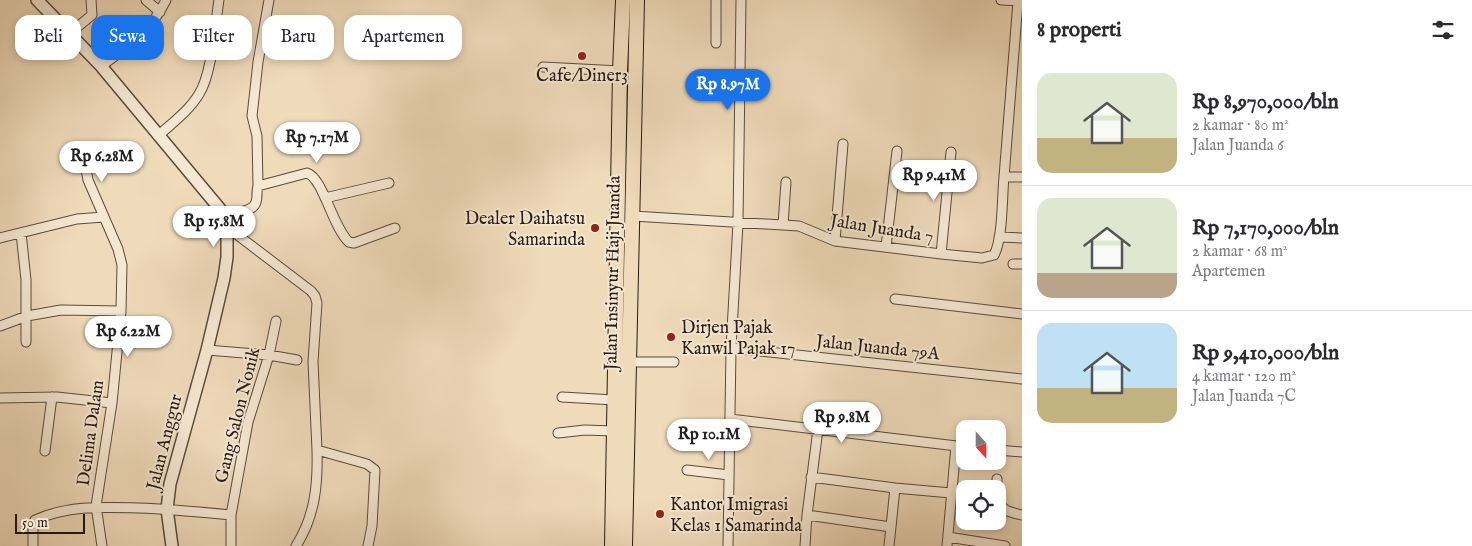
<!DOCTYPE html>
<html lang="id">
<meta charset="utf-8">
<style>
body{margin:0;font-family:"IM FELL English",serif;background:#f7f7f7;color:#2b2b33;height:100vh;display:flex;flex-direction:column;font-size:19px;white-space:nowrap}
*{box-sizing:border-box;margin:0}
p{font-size:16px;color:#7c7c81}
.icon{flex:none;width:28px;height:28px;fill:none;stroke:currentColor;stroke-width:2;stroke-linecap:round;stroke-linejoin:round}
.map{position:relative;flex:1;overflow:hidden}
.drawer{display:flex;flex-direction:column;background:#fff;width:450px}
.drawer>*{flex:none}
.guide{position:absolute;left:15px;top:15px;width:475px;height:45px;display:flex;gap:10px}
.needle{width:32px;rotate:159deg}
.tools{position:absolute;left:956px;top:420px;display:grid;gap:10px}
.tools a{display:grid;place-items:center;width:50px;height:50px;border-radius:10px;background:#fff;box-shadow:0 2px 8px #0003;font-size:25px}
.scale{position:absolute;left:15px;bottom:12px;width:70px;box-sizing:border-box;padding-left:5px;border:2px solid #271b13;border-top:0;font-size:14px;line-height:18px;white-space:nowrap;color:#271b13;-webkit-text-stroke:4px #f5e7d2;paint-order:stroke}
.price{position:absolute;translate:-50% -42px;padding:0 11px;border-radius:18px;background:#fff;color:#222;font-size:16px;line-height:32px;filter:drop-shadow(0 1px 2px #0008)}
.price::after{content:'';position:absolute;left:50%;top:30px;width:15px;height:11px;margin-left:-8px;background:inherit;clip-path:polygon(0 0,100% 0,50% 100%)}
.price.selected{background:#1a73e8;color:#fff}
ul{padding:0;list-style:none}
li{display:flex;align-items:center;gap:15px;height:125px;padding:0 15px}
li+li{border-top:1px solid #e1e1e2}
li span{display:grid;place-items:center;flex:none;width:140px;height:100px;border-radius:15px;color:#555}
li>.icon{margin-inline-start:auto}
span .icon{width:60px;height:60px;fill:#fffc;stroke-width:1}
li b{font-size:21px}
h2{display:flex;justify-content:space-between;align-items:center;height:60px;padding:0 15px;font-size:21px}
.pill{padding:0 18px;border-radius:15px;background:#fff;box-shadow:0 2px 8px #0003;font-size:18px;line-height:45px}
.pill.selected{background:#1a73e8;color:#fff}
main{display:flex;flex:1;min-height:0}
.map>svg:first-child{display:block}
</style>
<main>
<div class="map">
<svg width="1022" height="546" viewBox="0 0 1022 546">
<rect width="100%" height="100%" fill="#efdaba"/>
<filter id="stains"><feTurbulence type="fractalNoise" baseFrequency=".004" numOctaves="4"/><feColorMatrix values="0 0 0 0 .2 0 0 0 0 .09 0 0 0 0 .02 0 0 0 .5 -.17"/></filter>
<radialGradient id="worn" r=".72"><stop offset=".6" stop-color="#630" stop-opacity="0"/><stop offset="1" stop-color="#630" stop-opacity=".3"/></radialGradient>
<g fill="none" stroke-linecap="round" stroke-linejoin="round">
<!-- minor casing -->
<g stroke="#594b3d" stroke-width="11">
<path id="minor" d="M146,0l14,12
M1001,0l21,1
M70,33l22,-18 -1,-15
M716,43v-43
M101,66c27,-19 50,-35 65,-66
M543,67l77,4
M158,136c14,-13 31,-25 41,-42 13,-20 16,-69 20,-94
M1004,177l14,-176
M258,186l-1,-50 -5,-20 6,-54 11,-62
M325,198l64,-15
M223,214c10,-1 30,-1 33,-12 2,-5 0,-11 2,-16l49,-13c16,5 26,55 42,69l5,1 41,-15
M633,216l166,10 36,15 106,13 41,4 12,-3c9,-16 8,-59 10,-78h18
M783,225l3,-43
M227,227l84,64 4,5 2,7 -4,59 4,88
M21,233l5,47v62
M999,237l23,1
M0,238l77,-19 27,-2
M835,241l8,-97
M886,247l11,-96
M941,254l10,-102
M1013,264h9
M895,299l127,15
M0,326l27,-10 34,-6 60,1
M731,348l291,31
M207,350l62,5 28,5
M629,362h45
M562,397l52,3
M0,398l57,-1 55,6
M730,419l235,28
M558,433l27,-3 28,1
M998,450l24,2
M45,451l7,-54
M687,470l42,5
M811,477l84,11 56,5
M997,479v10
M998,492c2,19 7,19 24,23
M807,515l84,12
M948,537l57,9
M33,546v-20l2,-6c34,-15 67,-13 103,-12 31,1 62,4 93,7
M102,546l-6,-40 16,-103 9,-92 1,-46 -4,-16 -30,-69 -3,-16 3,-7 16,-8
M231,546v-31l17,-93 21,-67 7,-34
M296,546c19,-30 22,-61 21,-96l50,14 8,6 -3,56 -4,20
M728,546l3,-198 7,-125 3,-223
M805,546l2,-31 11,-86
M889,546l6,-58
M947,546l9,-100"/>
</g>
<!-- tertiary casing -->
<g stroke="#594b3d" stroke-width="14">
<path id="tertiary" d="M37,0l64,66 119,143 7,18v30l-3,21 -17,72 -37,134 -3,25 5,37"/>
</g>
<!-- trunk casing -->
<g stroke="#271b13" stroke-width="16">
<path id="trunk" d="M612,546l8,-475 3,-71
M625,546l12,-546"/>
</g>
<!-- minor -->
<use href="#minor" stroke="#f5e7d2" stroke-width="9"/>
<!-- tertiary -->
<use href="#tertiary" stroke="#f5e7d2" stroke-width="11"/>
<!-- trunk -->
<use href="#trunk" stroke="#efdaba" stroke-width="14"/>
</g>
<!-- markers -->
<g fill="#8f2418" stroke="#f5e7d2" stroke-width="2">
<circle cx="582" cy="56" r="5"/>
<circle cx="595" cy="228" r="5"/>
<circle cx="671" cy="337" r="5"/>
<circle cx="660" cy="514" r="5"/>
</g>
<g text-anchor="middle" stroke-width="4" stroke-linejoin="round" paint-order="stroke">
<!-- poi labels -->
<g font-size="18" fill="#271b13" stroke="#f5e7d2" text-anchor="start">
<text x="582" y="81" text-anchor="middle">Cafe/Diner3</text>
<text x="585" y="224" text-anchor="end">Dealer Daihatsu<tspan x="585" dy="21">Samarinda</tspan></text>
<text x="681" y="333">Dirjen Pajak<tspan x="681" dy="21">Kanwil Pajak 17</tspan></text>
<text x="670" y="510">Kantor Imigrasi<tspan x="670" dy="21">Kelas 1 Samarinda</tspan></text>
</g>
<!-- street labels -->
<g font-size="18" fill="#271b13" stroke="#f5e7d2">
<text transform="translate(882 228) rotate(9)" y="6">Jalan Juanda 7</text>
<text transform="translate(612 273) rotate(-89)" y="6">Jalan Insinyur Haji Juanda</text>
<text transform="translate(878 347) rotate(6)" y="6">Jalan Juanda 79A</text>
<text transform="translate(237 415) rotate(-76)" y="6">Gang Salon Nonik</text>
<text transform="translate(90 433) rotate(-82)" y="6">Delima Dalam</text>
<text transform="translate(164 442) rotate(-76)" y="6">Jalan Anggur</text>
</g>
</g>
<rect width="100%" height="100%" filter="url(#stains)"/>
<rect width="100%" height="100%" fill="url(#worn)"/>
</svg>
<div class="tools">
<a><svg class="needle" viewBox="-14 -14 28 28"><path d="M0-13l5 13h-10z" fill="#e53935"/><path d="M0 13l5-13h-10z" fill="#7c7c81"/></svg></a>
<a><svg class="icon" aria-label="locate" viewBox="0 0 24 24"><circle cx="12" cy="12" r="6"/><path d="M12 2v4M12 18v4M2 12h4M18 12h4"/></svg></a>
</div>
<div class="scale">50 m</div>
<b class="price selected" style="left:728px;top:111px">Rp 8.97M</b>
<b class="price" style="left:317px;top:164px">Rp 7.17M</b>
<b class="price" style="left:102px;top:183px">Rp 6.28M</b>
<b class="price" style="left:934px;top:202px">Rp 9.41M</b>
<b class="price" style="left:214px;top:248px">Rp 15.8M</b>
<b class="price" style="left:128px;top:358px">Rp 6.22M</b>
<b class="price" style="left:842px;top:444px">Rp 9.8M</b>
<b class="price" style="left:709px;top:461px">Rp 10.1M</b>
<div class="guide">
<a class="pill">Beli</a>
<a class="pill selected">Sewa</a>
<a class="pill">Filter</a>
<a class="pill">Baru</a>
<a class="pill">Apartemen</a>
</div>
</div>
<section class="drawer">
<h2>8 properti<svg class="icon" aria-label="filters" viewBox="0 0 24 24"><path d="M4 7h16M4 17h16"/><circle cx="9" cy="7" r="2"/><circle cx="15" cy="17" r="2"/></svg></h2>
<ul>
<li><span style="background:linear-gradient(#dfe7d0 65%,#c2b280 0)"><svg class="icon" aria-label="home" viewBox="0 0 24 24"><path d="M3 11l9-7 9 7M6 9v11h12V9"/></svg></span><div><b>Rp 8,970,000/bln</b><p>2 kamar · 80 m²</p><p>Jalan Juanda 6</p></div></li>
<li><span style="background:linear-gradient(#dfe7d0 75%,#b9a48a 0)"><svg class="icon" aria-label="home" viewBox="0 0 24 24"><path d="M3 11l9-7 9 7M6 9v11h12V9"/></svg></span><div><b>Rp 7,170,000/bln</b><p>2 kamar · 68 m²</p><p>Apartemen</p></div></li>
<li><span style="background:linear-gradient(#bfe0f5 65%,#c2b280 0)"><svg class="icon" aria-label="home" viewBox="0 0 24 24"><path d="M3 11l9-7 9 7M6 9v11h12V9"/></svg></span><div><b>Rp 9,410,000/bln</b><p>4 kamar · 120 m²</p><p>Jalan Juanda 7C</p></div></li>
</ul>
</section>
</main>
